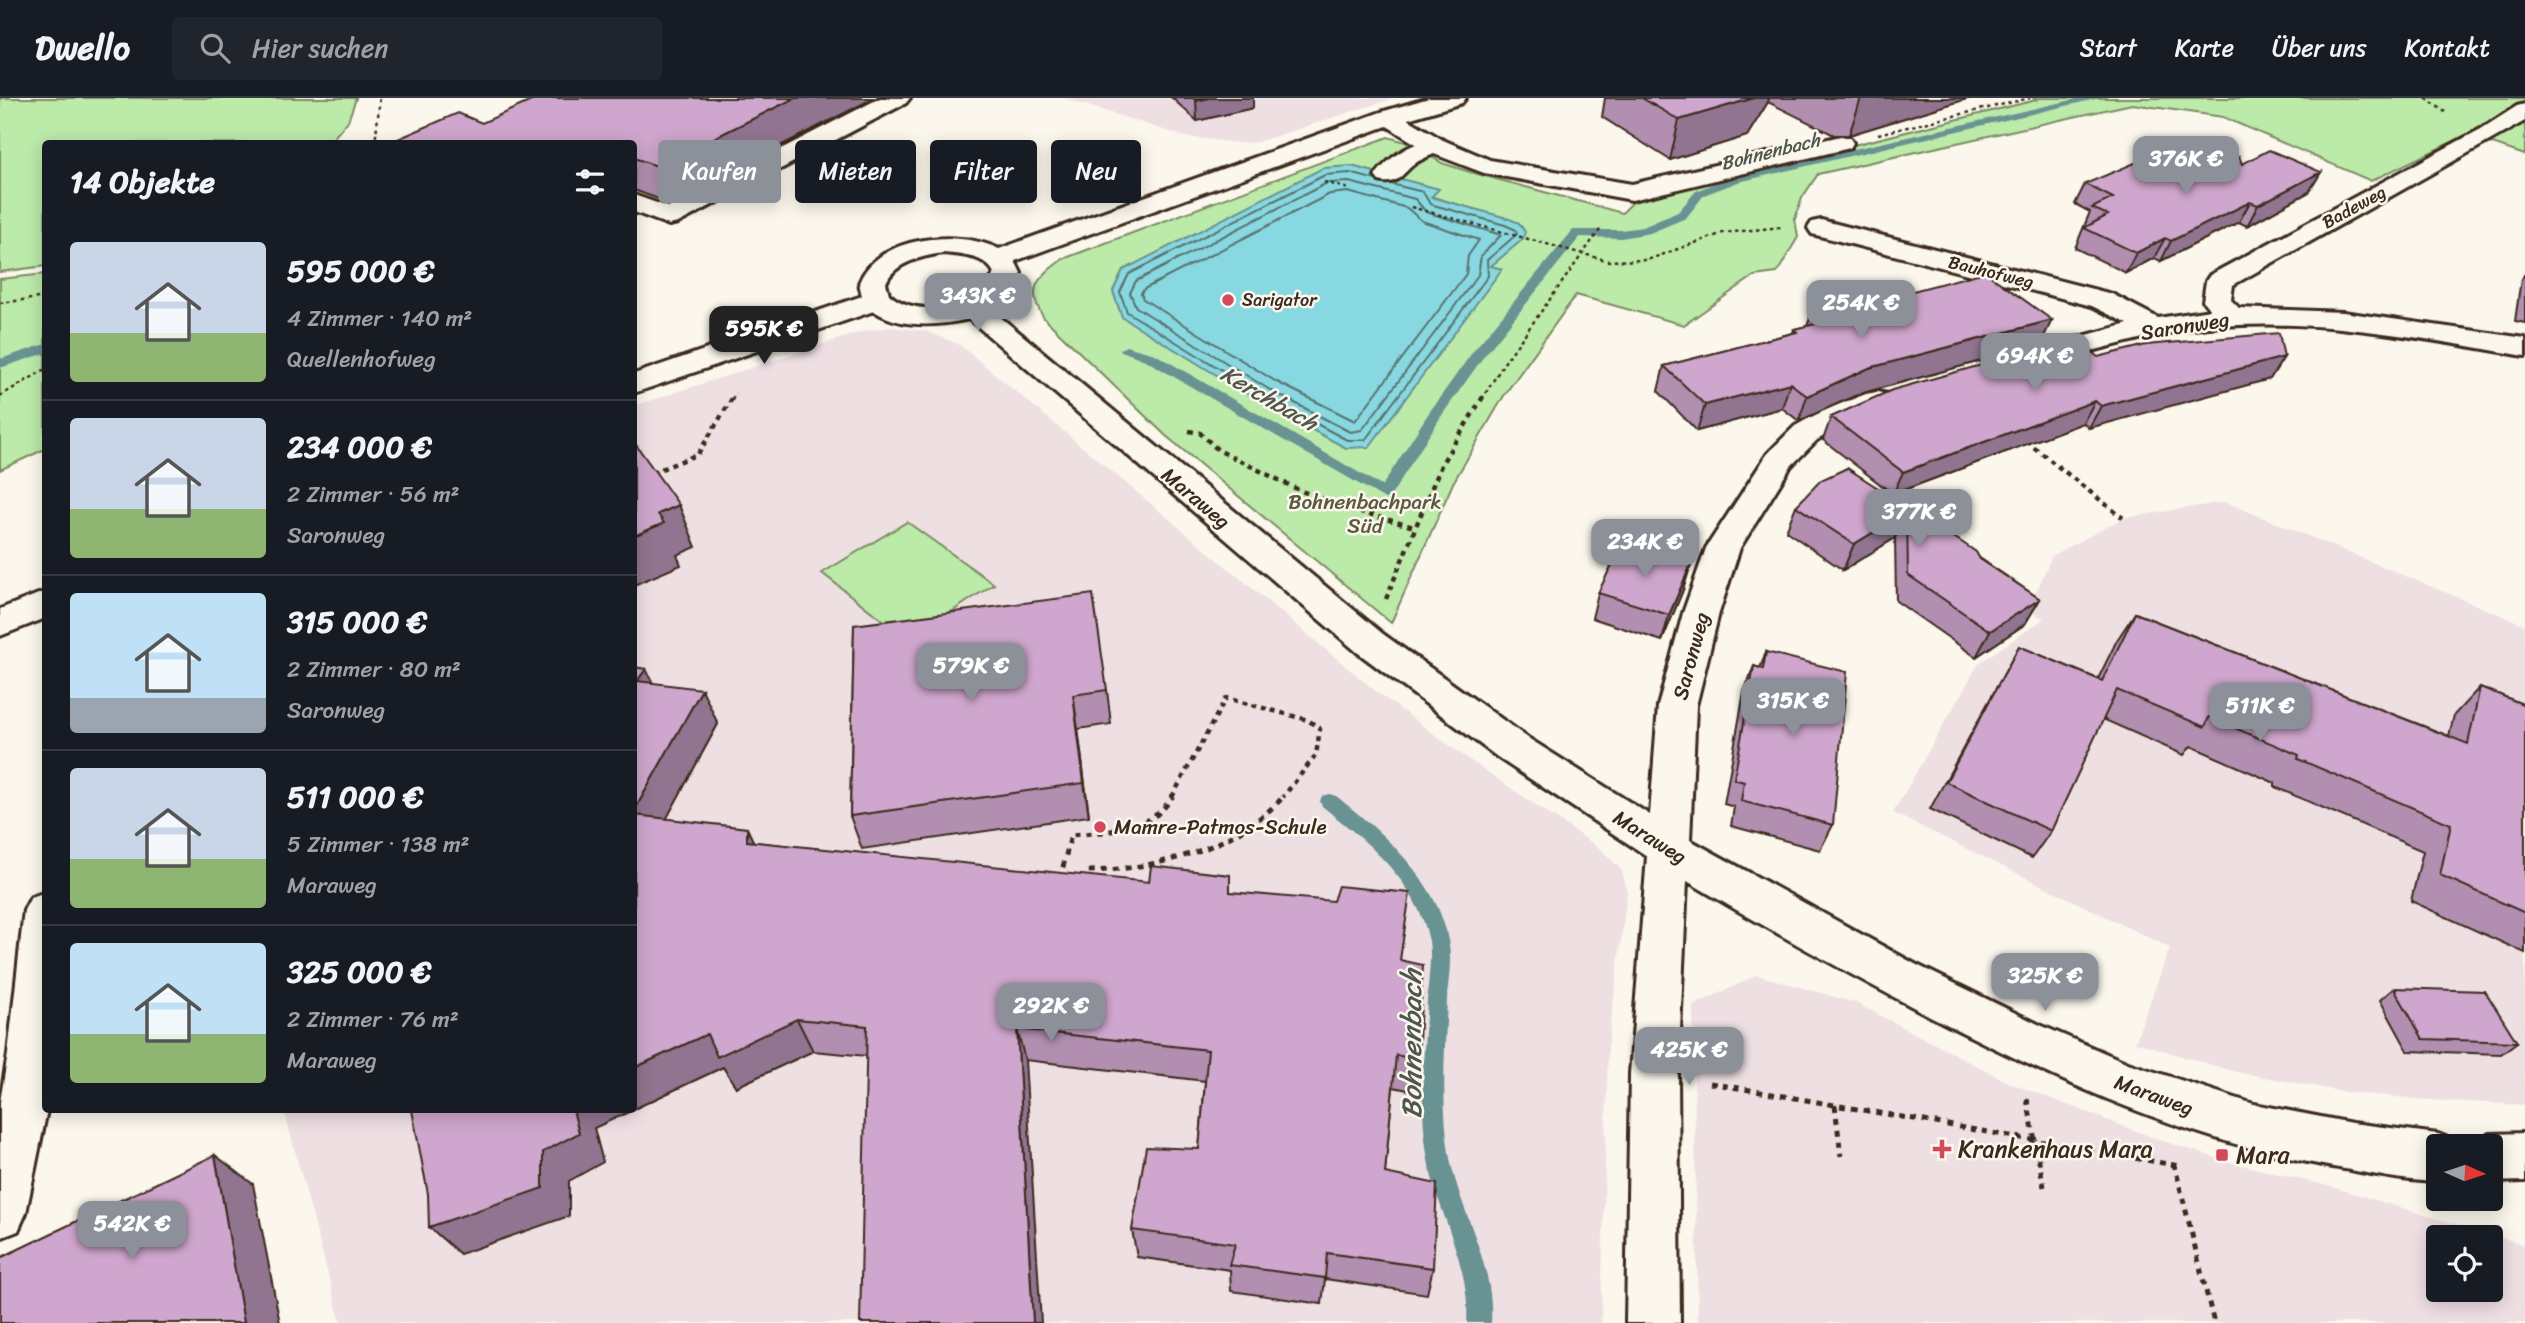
<!DOCTYPE html>
<html lang="de">
<meta charset="utf-8">
<style>
body{margin:0;font-family:Sriracha,sans-serif;background:#20242c;color:#f1f3f6;height:100vh;display:flex;flex-direction:column;font-size:26px;white-space:nowrap}
*{box-sizing:border-box;margin:0}
p{font-size:23px;color:#9ea1a6}
.icon{flex:none;width:38px;height:38px;fill:none;stroke:currentColor;stroke-width:2;stroke-linecap:round;stroke-linejoin:round}
.map{position:relative;flex:1;overflow:hidden}
.side{position:absolute;left:42px;top:42px;width:595px;height:973px;display:flex;flex-direction:column;background:#171b24;border-radius:7px;box-shadow:0 4px 18px #0003}
.side>*{flex:none}
.hud{position:absolute;left:658px;top:42px;width:665px;height:63px;display:flex;gap:14px}
.needle{width:46px;rotate:93deg}
.buttons{position:absolute;left:2426px;top:1036px;display:grid;gap:14px}
.buttons a{display:grid;place-items:center;width:77px;height:77px;border-radius:7px;background:#171b24;box-shadow:0 4px 18px #0003;font-size:35px}
.price{position:absolute;translate:-50% -60px;padding:0 16px;border-radius:14px;background:#8c9099;color:#fff;font-size:23px;line-height:46px;filter:drop-shadow(0 2px 4px #0008)}
.price::after{content:'';position:absolute;left:50%;top:42px;width:21px;height:16px;margin-left:-10px;background:inherit;clip-path:polygon(0 0,100% 0,50% 100%)}
.price.selected{background:#222;color:#fff}
ul{padding:0;list-style:none}
li{display:flex;align-items:center;gap:21px;height:175px;padding:0 28px}
li+li{border-top:2px solid #363941}
li span{display:grid;place-items:center;flex:none;width:196px;height:140px;border-radius:7px;color:#555}
li>.icon{margin-inline-start:auto}
span .icon{width:84px;height:84px;fill:#fffc;stroke-width:1}
li b{font-size:30px}
h2{display:flex;justify-content:space-between;align-items:center;height:84px;padding:0 28px;font-size:30px}
.tag{padding:0 24px;border-radius:7px;background:#171b24;box-shadow:0 4px 18px #0003;font-size:24px;line-height:63px}
.tag.selected{background:#8c9099;color:#fff}
header{display:flex;align-items:center;gap:42px;box-sizing:border-box;height:98px;padding:0 35px;background:#171b24;border-bottom:2px solid #363941}
header strong{font-size:33px}
nav{display:flex;gap:38px;margin-inline-start:auto;font-size:24px}
.search{width:490px;height:63px;background:#20242c;display:flex;align-items:center;gap:18px;box-sizing:border-box;padding:0 24px;border-radius:7px;color:#9ea1a6;font-size:26px}
.map>svg:first-child{display:block}
</style>
<header>
<strong>Dwello</strong>
<div class="search"><svg class="icon" aria-label="search" viewBox="0 0 24 24"><circle cx="10" cy="10" r="6"/><path d="M15 15l6 6"/></svg>Hier suchen</div>
<nav><a>Start</a><a>Karte</a><a>Über uns</a><a>Kontakt</a></nav>
</header>
<div class="map">
<svg width="2525" height="1225" viewBox="0 0 2525 1225">
<rect width="100%" height="100%" fill="#fbf7ec"/>
<filter id="ink" filterUnits="userSpaceOnUse"><feTurbulence type="fractalNoise" baseFrequency=".0143" numOctaves="2"/><feDisplacementMap in="SourceGraphic" scale="14" xChannelSelector="R" yChannelSelector="G"/><feConvolveMatrix kernelMatrix="1 2 1 2 8 2 1 2 1" color-interpolation-filters="sRGB"/></filter>
<g filter="url(#ink)">
<!-- built -->
<path fill="#eedfe3" fill-rule="evenodd" d="M1064,0h330l-137,44 -19,1 -52,-6z
M891,229l35,4 34,14 418,348 90,66 134,91 20,21 5,21 -19,154 -7,277h-1260l-57,-213h350v-704l230,-75z
M2225,404l300,123v480l-97,-5 -83,-8 -113,-21 -97,-29 35,-94 -277,-135 86,-150 65,-44 -16,-9 24,-54 71,-38z
M1757,877l99,28 154,80 144,55 71,23 107,26 193,58v78h-827l-5,-317zM2490,1139v53h-52v-53z"/>
<!-- green -->
<path fill="#bbeaa9" stroke="#7b8a64" stroke-width="2" fill-rule="evenodd" d="M0,0h356l-8,23 -19,22 -283,1 -1,122 -45,6z
M2033,0h492v57l-59,-20 -95,46 -148,-64 -91,-13 -314,70 -16,24 -7,21 3,18 -21,36 -23,3 -70,49 -108,-30 -71,99 -52,89 -62,140 -226,-188 -121,-117c-19,-29 -7,-40 19,-59l325,-122 21,6 33,20 28,9 152,41 12,-12 29,-9 373,-92zM1351,68l87,23 -8,7 89,27 4,16 -33,27 11,3 -379,48 -9,-26 10,-21z
M45,176v175l-45,21v-191z
M907,424l87,62 -86,56 -86,-67z"/>
<!-- water -->
<path fill="#87d8e0" stroke="#699292" stroke-width="2" d="M1351,68l88,23 -8,8 76,21 12,5 6,9 -2,7 -32,27 11,3 -133,178 -23,1 -84,-45 -140,-86 -9,-26 10,-21 200,-102z"/>
<g fill="none" stroke-linecap="round" stroke-linejoin="round">
<!-- shore -->
<path stroke="#59706c" stroke-width="2" d="M1376,82l-26,-7 -25,2 -196,99 -9,18 7,20 139,85 81,43h18l123,-164 -1,-16 30,-26 -3,-5 -9,-4 -75,-21 -7,-12 -32,-8
M1349,84l66,17 11,13 75,23 -20,21 -3,19 -116,155 -12,2 -80,-42 -134,-83 -6,-14 6,-12 191,-98z
M1348,94l59,16 15,13 57,19 -11,16 -2,18 -111,147 -80,-40 -132,-82 -2,-6 3,-4 186,-95z"/>
<!-- stream -->
<path fill="#699292" fill-rule="evenodd" d="M2081,0h19l-362,84 -34,13 -18,23 -36,15 -29,5 -41,-1 -96,119 -42,59 -52,82 -5,2 -240,-139 -26,-10 7,-4 29,8 227,132 46,-72 46,-64 99,-120h48l22,-3 35,-15 18,-21 34,-14z
M46,246v9l-46,15v-9z
M1329,696l7,2c48,38 104,85 113,149 3,18 -1,36 -2,54 -2,50 -6,104 2,154 10,59 46,109 42,170h-24c4,-61 -31,-111 -40,-169 -8,-51 -3,-104 0,-154 1,-20 5,-40 2,-59 -11,-59 -63,-100 -107,-135l-2,-5 2,-5z"/>
<!-- minor casing -->
<g stroke="#3b2a1e" stroke-width="6">
<path id="minor" d="M880,0h30l-4,5 -228,120 -9,2 -35,-13v-17l34,12z
M1429,0h37l-4,5 -54,16 35,21 47,20 142,24 209,-48 9,2 3,5 -3,5 -218,52 -148,-27 -50,-19c-7,3 -15,6 -21,11 -12,10 -16,21 -34,16l-4,-5c11,-15 24,-25 41,-32l-29,-18 -372,135 6,12 -9,21 -20,16 391,324 145,104 122,77 8,-109 25,-93 23,-65 62,-95 27,-27 27,-15 44,-17 11,-2 11,2 4,7 -4,7 -44,17 -27,15 -26,26 -51,82 -21,65 -23,93 -6,134 225,124 125,61 88,38 126,41 98,19 86,11 18,7 2,5h-20v36c-35,-1 -70,-9 -105,-15 -144,-26 -276,-86 -405,-152 -82,-43 -162,-87 -241,-134l-9,193 2,249h-54l4,-249 17,-218 -147,-97 -143,-107 -388,-333c-31,7 -67,10 -95,-8l-240,82v-19l228,-78 -3,-13c18,-48 100,-54 140,-34l382,-137zM943,155c18,2 42,2 51,20 -14,36 -77,47 -105,21l-3,-11c8,-21 38,-27 57,-30z
M2525,6v17l-292,164 -2,15 8,8 104,4 182,26v18c-104,-18 -211,-39 -316,-29 -60,6 -118,25 -176,40l-10,-3 -5,-6 5,-6 105,-28 -36,-18 -280,-72 -4,-6 4,-6 9,-2 291,74 46,24 52,-8 -7,-9 3,-20 4,-6 271,-146 36,-23z
M46,493v27l-46,18v-27z
M46,794l1,218 -21,103 -8,18 -18,7v-136l8,-48 16,-144 7,-13z
M2525,1035v48l-35,1v-36h-20l2,-5 18,-7z"/>
</g>
<!-- path-far2 -->
<path stroke="#3b2a1e" stroke-width="2.5" stroke-dasharray="3.5 3.5" stroke-linecap="butt" d="M2426,0l19,14
M1878,36l152,-36
M375,46l5,-46
M1324,84l25,7
M1411,109l198,54 38,-1 76,-27 59,-6
M0,205l46,-6
M0,298l46,-27
M732,301l4,-6
M1482,301l22,-36 98,-136"/>
<!-- path-far1 -->
<path stroke="#3b2a1e" stroke-width="4.5" stroke-dasharray="5 5" stroke-linecap="butt" d="M1189,333l11,2 18,17 83,41 52,19 61,17
M2026,343l97,77
M652,375l46,-19 35,-57
M1386,501l56,-136 41,-66
M1172,699l54,-99 82,22 12,9 -4,26 -33,42"/>
<!-- path -->
<path stroke="#3b2a1e" stroke-width="5" stroke-dasharray="6 6" stroke-linecap="butt" d="M1060,781l11,-44c38,-4 82,-3 102,-40
M1085,783l2,-10c71,-2 149,-22 198,-76
M1710,985l464,82
M2027,1001l17,88
M1835,1007l6,51
M2174,1065l40,160"/>
<!-- minor -->
<use href="#minor" fill="#fbf7ec" fill-rule="evenodd"/>
</g>
<!-- wall -->
<path fill="#b28fb0" stroke="#3b2a1e" stroke-width="2" d="M874,0l-205,105 -35,-13v-46h-242l-1,-2 91,-19z
M1172,0h81v10l-56,13z
M1605,0h365l-121,37h-15l-66,-33 -21,34 -77,24 -68,-43z
M2242,66l79,8 -12,20 -62,34 -8,-4 -78,39 -7,-3 -28,15 -51,-25 15,-36 -15,-8 10,-20 116,-10z
M2525,176v49l-10,-2 6,-42z
M1810,220l230,27 -181,49 -60,27 -17,-13 -85,23 -39,-40 6,-25 129,-33 1,-4 13,-3z
M2098,259h186l-14,22 -181,49 -6,-5 -190,71 -70,-54 8,-23z
M1847,370l193,131 -15,25 -49,33 -80,-56 -1,-63 -52,32 -57,-39 10,-25z
M1691,466l-8,26 -21,51 -70,-23 6,-25z
M2135,515l314,123 5,-21 26,-28 45,18v248l-114,-52 12,-50 -148,-64v-4l-84,-37 -7,9 -81,-36 -52,112 -19,27 -102,-49 89,-163 79,33 19,-39z
M854,527l253,65 4,34 -33,5 11,87 -227,33 -12,-33z
M1766,554l67,173 -13,25 -89,-24 3,-19 -10,-3 20,-112 10,-26 6,2z
M634,569l19,16 65,41 -52,95 87,23 477,50 170,68 18,100 -5,31 -20,-4 -8,86 48,95 -6,26 -102,-15 -3,25 -91,-13 -1,-21 -93,-13 -5,-27 67,-81 6,-68 -180,-21 -158,-4 -54,-5 -77,36 -13,-20 -89,42z
M2394,890l123,54 -16,12 -93,-3 -28,-51z"/>
<!-- shaded-wall -->
<path fill="#917490" stroke="#3b2a1e" stroke-width="2" d="M795,0h79l-205,105 -12,-37z
M1209,0h44v10l-56,13 -1,-20z
M1754,0h15l-1,4 -21,34 -77,24 9,-40z
M1861,0h109l-121,37z
M2321,74l-12,20 -62,34 11,-21z
M2250,104l-11,20 -78,39 10,-20z
M2165,140l-11,20 -28,15 10,-20z
M2052,222l-12,25 -181,49 -60,27 8,-25 62,-28z
M2284,259l-14,22 -181,49 12,-22z
M1790,285l-8,25 -85,23 8,-26z
M2095,303l-12,22 -190,71 10,-22z
M679,407l17,42 -19,8 4,10 -47,20v-49l24,-22z
M1907,414l-12,26 -52,32 11,-26z
M1691,466l-8,26 -21,51 7,-26z
M2040,501l-15,25 -49,33 14,-26z
M646,571l17,35 -26,-23z
M702,591l16,35 -68,125 -16,-30v-8z
M1073,597l5,34 11,87 -5,-33z
M747,730l16,34 -16,-21z
M797,921l16,32 -77,36 -13,-20 -89,42v-41l73,-34z
M1017,931l8,31 16,263h-8z
M573,1012h60l-39,18 9,34 -34,19v35l-109,38 -31,-27 114,-75z
M215,1057l38,29 27,139h-36z"/>
<!-- building -->
<path fill="#cfa6cd" stroke="#3b2a1e" stroke-width="2" d="M538,0h257l-138,68 -23,-8v-14h-240l-3,-2 67,-29 24,10z
M1193,0h16l-13,3z
M1642,0h112l-75,22z
M2269,52l52,22 -63,33 -8,-3 -79,39 -6,-3 -29,15 -52,-25 24,-13 -16,-7 21,-10 -28,-14 71,-30 45,20 38,-18 3,8z
M1985,174l67,48 -183,48 -62,28 -17,-13 -85,22 -41,-39 133,-34 -3,-3 22,-5 -6,-6z
M2279,235l5,24 -183,49 -6,-5 -192,71 -72,-55 61,-27 182,-51 24,18 48,-12z
M634,344l45,63 -21,9 6,9 -30,13z
M1847,370l116,75 13,9 4,7 60,40 -50,32 -82,-56 -1,-63 -53,32 -58,-38 25,-26z
M1622,446l69,20 -22,51 -71,-22z
M1093,496l14,96 -34,5 11,88 -234,33 4,-191z
M2135,515l333,131 12,-57 45,18v208l-85,-38 11,-51 -153,-65 1,-4 -90,-38 -4,10 -88,-37 -66,141 -105,-49 73,-136 83,35z
M1766,554l81,20 -14,153 -92,-24 3,-19 -10,-3 20,-113 9,3z
M634,569l12,2 -9,12 65,8 -68,122z
M634,717l113,13v13l402,41 2,-16 79,9v17l103,9 5,-15 72,7 -10,67 23,5 -5,95 -22,-5 -11,118 52,11 -4,84 -106,-15 -2,25 -96,-13 6,-21 -103,-14 14,-83 53,2 9,-99 -191,-21 16,294h-173l7,-297 -70,-7 -80,38 -10,-23 -73,34z
M2394,890l91,3 32,51 -94,-3z
M412,1012h161l6,23 -36,19v36l-114,39 -1,-33z
M215,1057l29,168h-244v-65z"/>
</g>
<!-- markers -->
<g fill="#d1495b" stroke="#fbf7ec" stroke-width="2.5">
<circle cx="1228" cy="202" r="7"/>
<circle cx="1100" cy="729" r="7"/>
<path d="M1938.5 1040.5h7v7h7v7h-7v7h-7v-7h-7v-7h7z"/>
<rect x="2215" y="1050" width="14" height="14" rx="3.5"/>
</g>
<g text-anchor="middle" stroke-width="5" stroke-linejoin="round" paint-order="stroke">
<!-- far-street labels -->
<g font-size="18" fill="#3b2a1e" stroke="#fbf7ec">
<text transform="translate(2354 109) rotate(-29)" y="6">Badeweg</text>
<text transform="translate(1991 174) rotate(14)" y="6">Bauhofweg</text>
</g>
<!-- far-poi labels -->
<g font-size="18" fill="#3b2a1e" stroke="#fbf7ec" text-anchor="start">
<text x="1242" y="208">Sarigator</text>
</g>
<!-- far-water labels -->
<g font-size="19" font-style="italic" fill="#4e564e" stroke="#fbf7ec">
<text transform="translate(1770 53) rotate(-14)" y="7">Bohnenbach</text>
</g>
<!-- street labels -->
<g font-size="21" fill="#3b2a1e" stroke="#fbf7ec">
<text transform="translate(2185 228) rotate(-9)" y="7">Saronweg</text>
<text transform="translate(1196 400) rotate(40)" y="7">Maraweg</text>
<text transform="translate(1691 558) rotate(-75)" y="7">Saronweg</text>
<text transform="translate(1650 739) rotate(32)" y="7">Maraweg</text>
<text transform="translate(2154 997) rotate(20)" y="7">Maraweg</text>
</g>
<!-- park labels -->
<g font-size="21" fill="#5b5a41" stroke="#fbf7ec">
<text x="1365" y="411">Bohnenbachpark<tspan x="1365" dy="24">Süd</tspan></text>
</g>
<!-- poi labels -->
<g font-size="21" fill="#3b2a1e" stroke="#fbf7ec" text-anchor="start">
<text x="1114" y="736">Mamre-Patmos-Schule</text>
</g>
<!-- water labels -->
<g font-size="23" font-style="italic" fill="#4e564e" stroke="#fbf7ec">
<text transform="translate(1269 300) rotate(30)" y="8">Kerchbach</text>
</g>
<!-- near-poi labels -->
<g font-size="24" fill="#3b2a1e" stroke="#fbf7ec" text-anchor="start">
<text x="1958" y="1059">Krankenhaus Mara</text>
<text x="2236" y="1065">Mara</text>
</g>
<!-- near-water labels -->
<g font-size="28" font-style="italic" fill="#4e564e" stroke="#fbf7ec">
<text transform="translate(1411 946) rotate(-90)" y="10">Bohnenbach</text>
</g>
</g>
</svg>
<div class="buttons">
<a><svg class="needle" viewBox="-14 -14 28 28"><path d="M0-13l5 13h-10z" fill="#e53935"/><path d="M0 13l5-13h-10z" fill="#9ea1a6"/></svg></a>
<a><svg class="icon" aria-label="locate" viewBox="0 0 24 24"><circle cx="12" cy="12" r="6"/><path d="M12 2v4M12 18v4M2 12h4M18 12h4"/></svg></a>
</div>
<b class="price" style="left:2186px;top:98px">376K €</b>
<b class="price" style="left:978px;top:235px">343K €</b>
<b class="price" style="left:1861px;top:242px">254K €</b>
<b class="price selected" style="left:764px;top:268px">595K €</b>
<b class="price" style="left:2035px;top:295px">694K €</b>
<b class="price" style="left:1919px;top:451px">377K €</b>
<b class="price" style="left:1645px;top:481px">234K €</b>
<b class="price" style="left:971px;top:605px">579K €</b>
<b class="price" style="left:1793px;top:640px">315K €</b>
<b class="price" style="left:2260px;top:645px">511K €</b>
<b class="price" style="left:2045px;top:915px">325K €</b>
<b class="price" style="left:1051px;top:945px">292K €</b>
<b class="price" style="left:1689px;top:989px">425K €</b>
<b class="price" style="left:132px;top:1163px">542K €</b>
<div class="hud">
<a class="tag selected">Kaufen</a>
<a class="tag">Mieten</a>
<a class="tag">Filter</a>
<a class="tag">Neu</a>
</div>
<section class="side">
<h2>14 Objekte<svg class="icon" aria-label="filters" viewBox="0 0 24 24"><path d="M4 7h16M4 17h16"/><circle cx="9" cy="7" r="2"/><circle cx="15" cy="17" r="2"/></svg></h2>
<ul>
<li><span style="background:linear-gradient(#c9d6e8 65%,#8fb573 0)"><svg class="icon" aria-label="home" viewBox="0 0 24 24"><path d="M3 11l9-7 9 7M6 9v11h12V9"/></svg></span><div><b>595 000 €</b><p>4 Zimmer · 140 m²</p><p>Quellenhofweg</p></div></li>
<li><span style="background:linear-gradient(#c9d6e8 65%,#8fb573 0)"><svg class="icon" aria-label="home" viewBox="0 0 24 24"><path d="M3 11l9-7 9 7M6 9v11h12V9"/></svg></span><div><b>234 000 €</b><p>2 Zimmer · 56 m²</p><p>Saronweg</p></div></li>
<li><span style="background:linear-gradient(#bfe0f5 75%,#9aa5b1 0)"><svg class="icon" aria-label="home" viewBox="0 0 24 24"><path d="M3 11l9-7 9 7M6 9v11h12V9"/></svg></span><div><b>315 000 €</b><p>2 Zimmer · 80 m²</p><p>Saronweg</p></div></li>
<li><span style="background:linear-gradient(#c9d6e8 65%,#8fb573 0)"><svg class="icon" aria-label="home" viewBox="0 0 24 24"><path d="M3 11l9-7 9 7M6 9v11h12V9"/></svg></span><div><b>511 000 €</b><p>5 Zimmer · 138 m²</p><p>Maraweg</p></div></li>
<li><span style="background:linear-gradient(#bfe0f5 65%,#8fb573 0)"><svg class="icon" aria-label="home" viewBox="0 0 24 24"><path d="M3 11l9-7 9 7M6 9v11h12V9"/></svg></span><div><b>325 000 €</b><p>2 Zimmer · 76 m²</p><p>Maraweg</p></div></li>
</ul>
</section>
</div>
